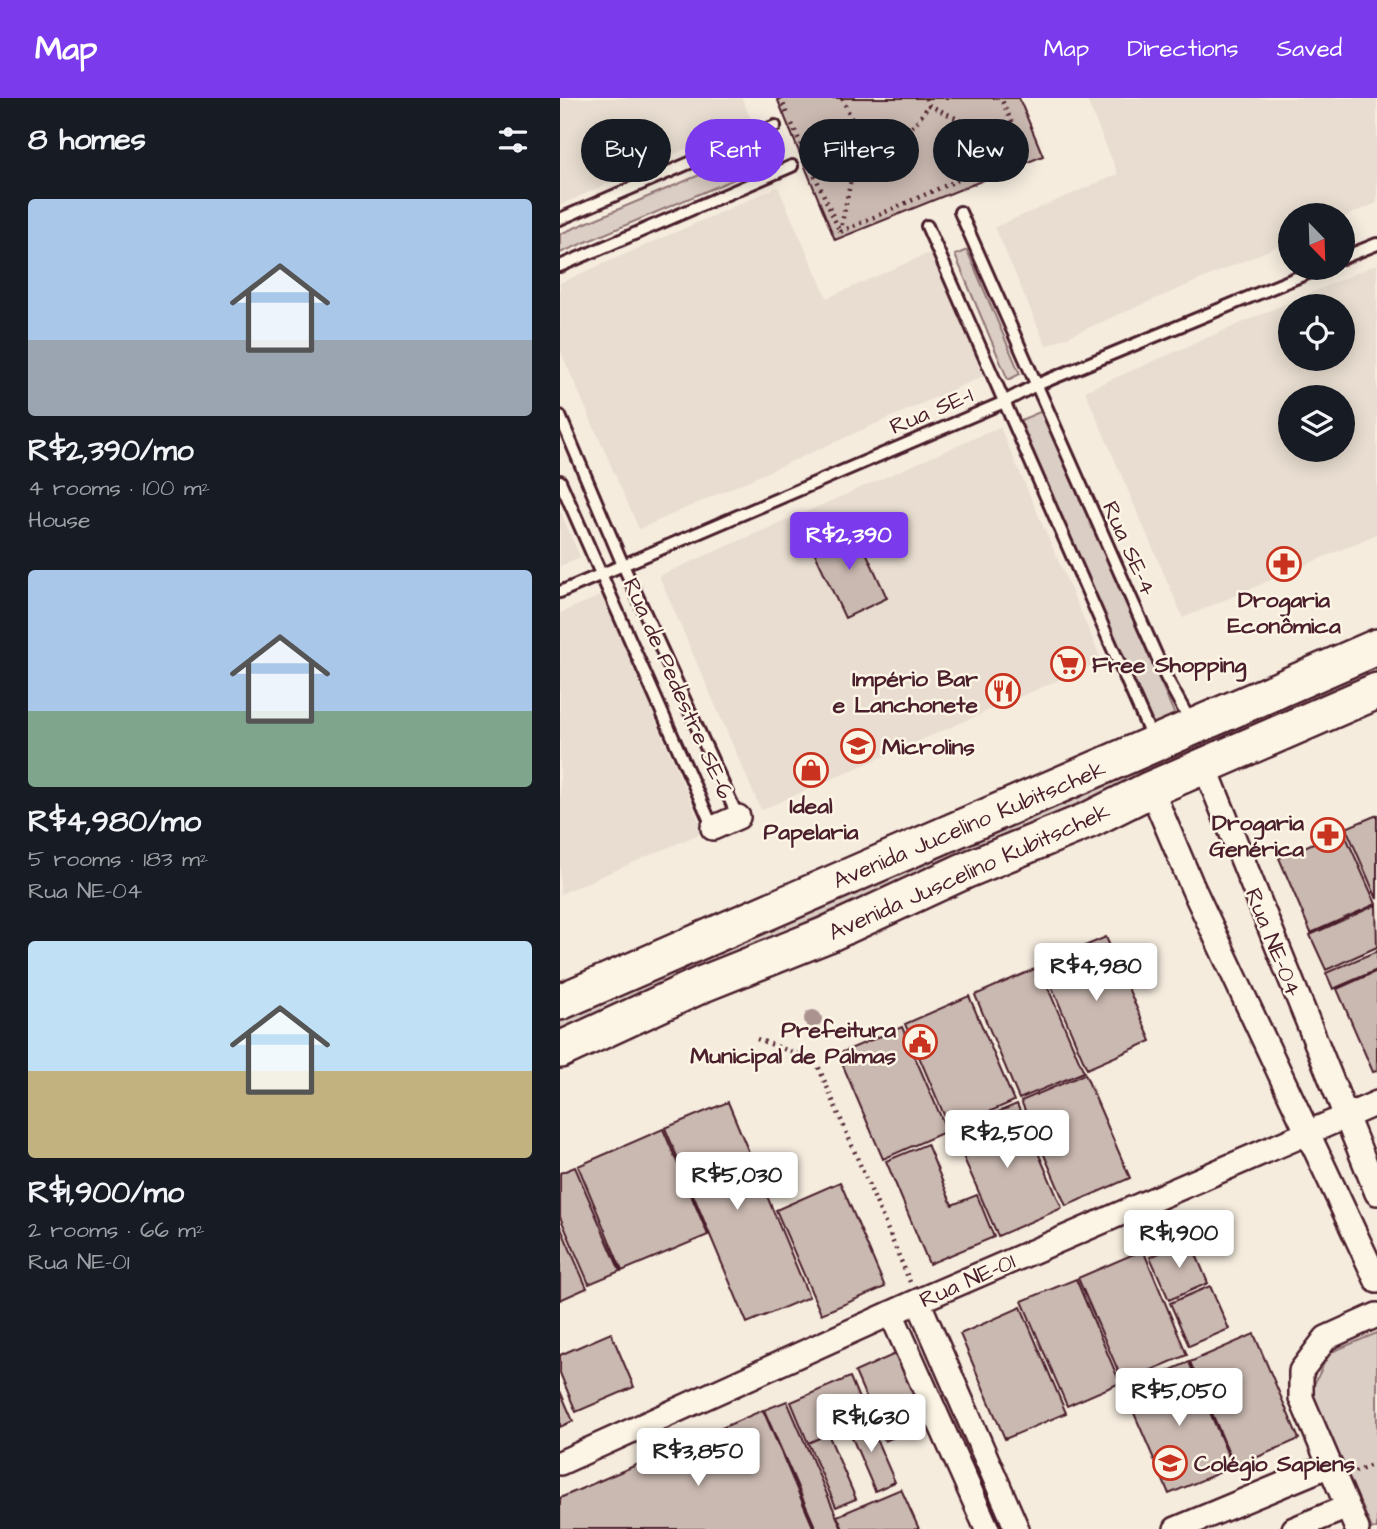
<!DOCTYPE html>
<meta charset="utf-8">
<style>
body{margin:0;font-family:"Architects Daughter",sans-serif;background:#242831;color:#f1f3f6;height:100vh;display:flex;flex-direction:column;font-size:26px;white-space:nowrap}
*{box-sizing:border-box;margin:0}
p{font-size:23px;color:#9ea1a6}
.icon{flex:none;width:38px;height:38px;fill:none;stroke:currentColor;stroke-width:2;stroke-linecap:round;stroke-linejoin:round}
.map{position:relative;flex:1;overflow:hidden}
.side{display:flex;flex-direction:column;background:#171b24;width:560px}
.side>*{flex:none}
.hud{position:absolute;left:21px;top:21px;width:665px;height:63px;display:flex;gap:14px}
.needle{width:46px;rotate:157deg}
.tools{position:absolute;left:718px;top:105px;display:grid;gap:14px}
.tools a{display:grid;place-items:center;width:77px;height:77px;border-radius:50%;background:#171b24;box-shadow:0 4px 18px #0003;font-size:35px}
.price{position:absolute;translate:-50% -60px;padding:0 16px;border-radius:7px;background:#fff;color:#222;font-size:23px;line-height:46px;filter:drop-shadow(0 2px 4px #0008)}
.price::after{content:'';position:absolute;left:50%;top:42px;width:21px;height:16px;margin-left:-10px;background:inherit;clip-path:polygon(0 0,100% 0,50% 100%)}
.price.active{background:#7c3aed;color:#fff}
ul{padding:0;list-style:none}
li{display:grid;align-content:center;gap:14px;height:371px;padding:0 28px}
li span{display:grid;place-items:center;height:217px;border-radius:7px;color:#555}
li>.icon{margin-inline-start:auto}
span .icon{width:126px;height:126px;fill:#fffc;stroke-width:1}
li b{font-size:30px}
h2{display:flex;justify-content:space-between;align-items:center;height:84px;padding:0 28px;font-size:30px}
.tag{padding:0 24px;border-radius:32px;background:#171b24;box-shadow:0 4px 18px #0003;font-size:24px;line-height:63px}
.tag.active{background:#7c3aed;color:#fff}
header{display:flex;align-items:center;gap:42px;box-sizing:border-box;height:98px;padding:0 35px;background:#7c3aed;color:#fff}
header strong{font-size:33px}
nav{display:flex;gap:38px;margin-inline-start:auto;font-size:24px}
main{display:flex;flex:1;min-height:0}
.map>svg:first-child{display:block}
</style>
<header>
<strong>Map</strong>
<nav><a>Map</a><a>Directions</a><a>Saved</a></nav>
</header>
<main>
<section class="side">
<h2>8 homes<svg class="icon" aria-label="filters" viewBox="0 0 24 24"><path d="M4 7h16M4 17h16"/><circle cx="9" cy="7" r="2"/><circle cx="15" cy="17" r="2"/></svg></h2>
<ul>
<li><span style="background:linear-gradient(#a9c7e8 65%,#9aa5b1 0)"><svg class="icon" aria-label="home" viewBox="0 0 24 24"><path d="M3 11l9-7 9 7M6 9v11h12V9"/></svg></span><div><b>R$2,390/mo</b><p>4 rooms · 100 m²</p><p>House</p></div></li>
<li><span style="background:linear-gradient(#a9c7e8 65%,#7fa58c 0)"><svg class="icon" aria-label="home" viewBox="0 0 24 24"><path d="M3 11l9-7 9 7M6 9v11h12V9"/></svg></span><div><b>R$4,980/mo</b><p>5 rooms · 183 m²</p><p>Rua NE-04</p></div></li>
<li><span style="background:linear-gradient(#bfe0f5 60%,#c2b280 0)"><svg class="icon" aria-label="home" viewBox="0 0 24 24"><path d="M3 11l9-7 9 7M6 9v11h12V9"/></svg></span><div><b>R$1,900/mo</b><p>2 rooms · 66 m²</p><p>Rua NE-01</p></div></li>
</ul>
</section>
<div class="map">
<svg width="817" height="1431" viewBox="0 0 817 1431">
<rect width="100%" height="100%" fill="#f5ecde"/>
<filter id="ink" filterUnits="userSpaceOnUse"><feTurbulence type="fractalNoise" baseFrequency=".0143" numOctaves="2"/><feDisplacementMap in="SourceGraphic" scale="14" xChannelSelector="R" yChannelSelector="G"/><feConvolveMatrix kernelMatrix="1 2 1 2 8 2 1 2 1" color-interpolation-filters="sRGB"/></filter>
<g filter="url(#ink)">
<!-- built -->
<path fill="#e8ddd0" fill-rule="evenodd" d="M0,0h182l9,22 -191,85z
M526,0h291v105l-35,15v-3h-52v26l-244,105 -51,-119 123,-53z
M218,89l49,111 116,-51 54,123 -358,159 -79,-179v-67z
M817,166v270l-194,84 -98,-227zM730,208h52v53h-52zM730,299h52v53h-52z
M440,329l102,234 -341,149 -102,-234z
M0,412l20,47 -20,9z
M42,497l102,237 -144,62v-281z"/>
<!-- green -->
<path fill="#dbcec4" stroke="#927678" stroke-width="2" d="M196,53l7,16 -203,86v-19z
M407,152l53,124 -12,6 -53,-125z
M482,313l133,304 -25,11 -134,-304z
M817,558v19l-817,354v-19z
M817,1235v196h-5l-61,-138 18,-38z"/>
<!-- building -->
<path fill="#cab9b1" stroke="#4a1f2b" stroke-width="2" d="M217,0h242l24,58 -208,84z
M294,428l33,72 -42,20 -34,-73z
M817,717v84l-31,-71z
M783,732l33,74 -65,29 -32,-75z
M816,807l1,42 -51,23 -16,-35z
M546,839l45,104 -64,28 -45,-105z
M817,853v19l-44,19 -7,-16z
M479,869l45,105 -65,27 -44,-104z
M817,873v100l-4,1 -36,-83z
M409,898l45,105 -64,28 -45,-105z
M342,929l45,104 -64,28 -45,-105z
M525,976l45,104 -64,28 -45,-105z
M168,1004l81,195 -62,26 -82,-195z
M457,1006l45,104 -64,28 -46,-105z
M103,1031l45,106 -86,36 -44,-105z
M367,1046l25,61 25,-10 17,42 -65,27 -43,-103z
M15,1069l45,104 -31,13 -29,-67v-44z
M280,1084l45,105 -64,27 -45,-104z
M0,1128l27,62 -27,12z
M630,1142l18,43 -39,17 -19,-43z
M583,1152l44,105 -64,27 -45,-104z
M516,1181l44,104 -53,23 -45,-105z
M650,1188l19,43 -40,17 -19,-43z
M461,1209l45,106 -61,26 -45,-105z
M51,1235l23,54 -58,25 -16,-39v-18z
M694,1236l45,105 -64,28 -45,-105z
M344,1252l30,70 -49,21 -30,-69z
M629,1264l44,105 -64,27 -45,-104z
M290,1279l17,41 -59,25 -17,-41z
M0,1293l13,30 -13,6z
M227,1303l55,128h-26l-52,-119z
M203,1312l51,119h-254v-31z
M307,1320l28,64 -20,9 -28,-65z
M268,1336l28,65 -20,8 -28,-64z
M341,1391l18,40h-76l-6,-13z"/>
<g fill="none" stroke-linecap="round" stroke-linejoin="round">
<!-- lane casing -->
<g stroke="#4a1f2b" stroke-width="16">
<path id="lane" d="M400,114l206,465 25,46
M0,121l215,-93
M367,128l225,512
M782,160l35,-14
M0,168l232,-100
M0,318l63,149 115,252
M0,383l153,347
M0,494l442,-189 32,-17 286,-118"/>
</g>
<!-- street casing -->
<g stroke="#4a1f2b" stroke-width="28">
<path id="street" d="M645,669l172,426
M591,691l42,99 184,393
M153,730l25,-11
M358,1203l99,228
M331,1215l96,216
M0,1365l358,-162 459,-198
M616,1431l154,-64
M734,1431l53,-22
M797,1431l-56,-131v-27l25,-33 51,-23"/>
</g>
<!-- primary casing -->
<g stroke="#4a1f2b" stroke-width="40">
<path id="primary" d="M0,904l817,-355
M0,952l143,-66 123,-49 138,-64 125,-51 62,-31 226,-98"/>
</g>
<!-- path -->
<path stroke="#4a1f2b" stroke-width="4.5" stroke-dasharray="2 5" stroke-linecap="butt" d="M221,0l7,18
M282,0l18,39c44,2 44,3 69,-32
M366,0l3,7 94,46
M232,26l48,108 184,-81 -23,-53
M280,134l20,-95
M197,941l59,22 94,221
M795,1374l22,-9"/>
<!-- lane -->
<use href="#lane" stroke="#fcf5e5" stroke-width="10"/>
<!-- street -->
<use href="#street" stroke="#fcf5e5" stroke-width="23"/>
<!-- primary -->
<use href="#primary" stroke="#fcf5e5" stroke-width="35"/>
</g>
<!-- trees -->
<circle fill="#ab9390" cx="253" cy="921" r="9"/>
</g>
<!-- icons -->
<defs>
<g id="pharmacy-ring" transform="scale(1.75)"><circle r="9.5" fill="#fcf5e5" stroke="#c8321e" stroke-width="1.5"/><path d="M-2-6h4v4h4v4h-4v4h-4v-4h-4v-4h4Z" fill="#c8321e"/></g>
<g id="supermarket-ring" transform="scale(1.75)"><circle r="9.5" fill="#fcf5e5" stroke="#c8321e" stroke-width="1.5"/><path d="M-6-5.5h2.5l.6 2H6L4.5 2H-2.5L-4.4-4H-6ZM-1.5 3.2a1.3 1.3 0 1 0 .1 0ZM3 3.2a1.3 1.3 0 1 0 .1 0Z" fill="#c8321e"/></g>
<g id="restaurant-ring" transform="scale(1.75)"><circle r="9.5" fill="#fcf5e5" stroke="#c8321e" stroke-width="1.5"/><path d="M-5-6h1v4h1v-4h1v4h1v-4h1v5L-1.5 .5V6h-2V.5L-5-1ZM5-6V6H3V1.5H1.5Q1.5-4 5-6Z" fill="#c8321e"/></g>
<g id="university-ring" transform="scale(1.75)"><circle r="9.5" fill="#fcf5e5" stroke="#c8321e" stroke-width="1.5"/><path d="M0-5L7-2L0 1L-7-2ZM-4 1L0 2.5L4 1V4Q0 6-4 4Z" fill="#c8321e"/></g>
<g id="shop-ring" transform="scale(1.75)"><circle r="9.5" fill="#fcf5e5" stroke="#c8321e" stroke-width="1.5"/><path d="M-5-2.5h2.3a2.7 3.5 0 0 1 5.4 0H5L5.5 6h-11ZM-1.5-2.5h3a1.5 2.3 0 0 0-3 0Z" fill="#c8321e"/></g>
<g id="civic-ring" transform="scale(1.75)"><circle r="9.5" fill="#fcf5e5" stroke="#c8321e" stroke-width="1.5"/><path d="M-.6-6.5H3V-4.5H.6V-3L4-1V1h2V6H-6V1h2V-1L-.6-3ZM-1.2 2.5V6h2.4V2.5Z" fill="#c8321e"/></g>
<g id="school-ring" transform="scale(1.75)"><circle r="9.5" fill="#fcf5e5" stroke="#c8321e" stroke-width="1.5"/><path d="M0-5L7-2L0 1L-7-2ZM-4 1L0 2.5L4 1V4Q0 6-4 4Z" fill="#c8321e"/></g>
</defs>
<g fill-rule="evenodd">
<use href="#pharmacy-ring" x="724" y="466"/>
<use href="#supermarket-ring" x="508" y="566"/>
<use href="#restaurant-ring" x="443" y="593"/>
<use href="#university-ring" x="298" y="648"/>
<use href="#shop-ring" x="251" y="672"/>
<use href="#pharmacy-ring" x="768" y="737"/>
<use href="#civic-ring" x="360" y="944"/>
<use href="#school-ring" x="610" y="1365"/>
</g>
<g text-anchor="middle" stroke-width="5" stroke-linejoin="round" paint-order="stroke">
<!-- street labels -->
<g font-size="23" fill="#4a1f2b" stroke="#fcf5e5">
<text transform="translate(371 312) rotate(-23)" y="8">Rua SE-1</text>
<text transform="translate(570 450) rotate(66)" y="8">Rua SE-4</text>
<text transform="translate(119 590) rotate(66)" y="8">Rua de Pedestre SE-6</text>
<text transform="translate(409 726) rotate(-23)" y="8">Avenida Jucelino Kubitschek</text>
<text transform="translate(409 773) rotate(-24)" y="8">Avenida Juscelino Kubitschek</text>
<text transform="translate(714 844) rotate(68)" y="8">Rua NE-04</text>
<text transform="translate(407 1182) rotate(-24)" y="8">Rua NE-01</text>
</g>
<!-- poi labels -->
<g font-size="23" font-weight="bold" fill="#4a1f2b" stroke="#fcf5e5" text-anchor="start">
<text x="724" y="509" text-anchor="middle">Drogaria<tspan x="724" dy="26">Econômica</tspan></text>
<text x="532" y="574">Free Shopping</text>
<text x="418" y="588" text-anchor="end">Império Bar<tspan x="418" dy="26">e Lanchonete</tspan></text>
<text x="322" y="656">Microlins</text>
<text x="251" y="715" text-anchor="middle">Ideal<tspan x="251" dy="26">Papelaria</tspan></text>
<text x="744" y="732" text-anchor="end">Drogaria<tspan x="744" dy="26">Genérica</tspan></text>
<text x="336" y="939" text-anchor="end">Prefeitura<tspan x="336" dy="26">Municipal de Palmas</tspan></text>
<text x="634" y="1373">Colégio Sapiens</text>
</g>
</g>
</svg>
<div class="tools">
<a><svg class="needle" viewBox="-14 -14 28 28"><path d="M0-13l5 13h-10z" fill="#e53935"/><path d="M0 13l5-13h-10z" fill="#9ea1a6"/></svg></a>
<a><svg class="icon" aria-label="locate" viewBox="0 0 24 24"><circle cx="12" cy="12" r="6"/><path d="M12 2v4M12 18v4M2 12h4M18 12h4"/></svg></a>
<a><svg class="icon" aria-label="layers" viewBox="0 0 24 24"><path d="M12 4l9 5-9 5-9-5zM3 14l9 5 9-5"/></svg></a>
</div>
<b class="price active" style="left:289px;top:474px">R$2,390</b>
<b class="price" style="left:536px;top:905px">R$4,980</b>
<b class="price" style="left:447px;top:1072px">R$2,500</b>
<b class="price" style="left:177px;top:1114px">R$5,030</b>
<b class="price" style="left:619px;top:1172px">R$1,900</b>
<b class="price" style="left:619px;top:1330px">R$5,050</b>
<b class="price" style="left:311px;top:1356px">R$1,630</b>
<b class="price" style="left:138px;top:1390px">R$3,850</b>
<div class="hud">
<a class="tag">Buy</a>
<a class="tag active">Rent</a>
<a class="tag">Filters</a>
<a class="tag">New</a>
</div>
</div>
</main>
